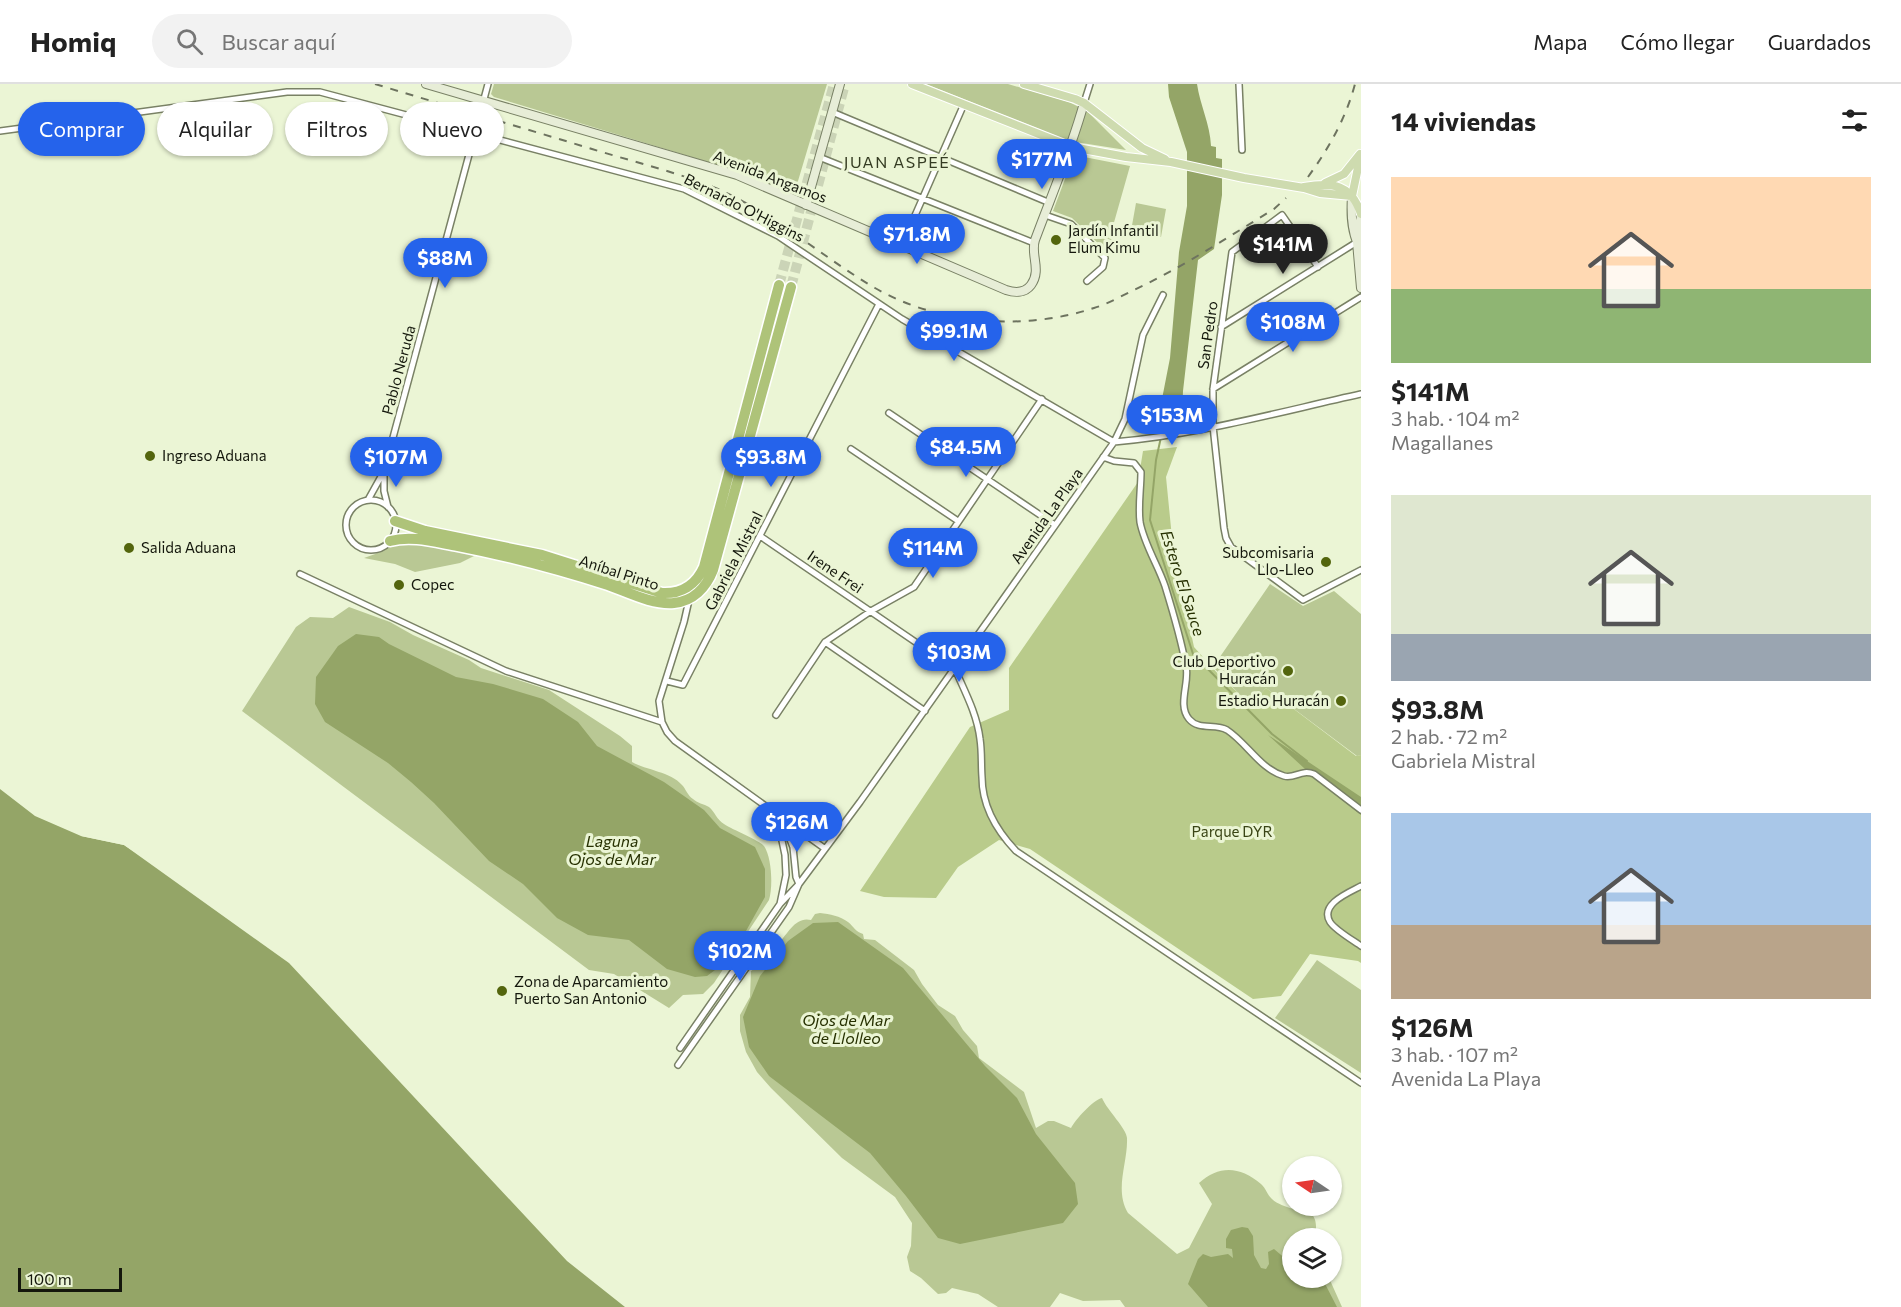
<!DOCTYPE html>
<html lang="es">
<meta charset="utf-8">
<style>
body{margin:0;font-family:Commissioner,sans-serif;background:#f2f2f2;color:#222;height:100vh;display:flex;flex-direction:column;font-size:22px;white-space:nowrap}
*{box-sizing:border-box;margin:0}
p{font-size:20px;color:#767676}
.icon{flex:none;width:33px;height:33px;fill:none;stroke:currentColor;stroke-width:2;stroke-linecap:round;stroke-linejoin:round}
.map{position:relative;flex:1;overflow:hidden}
.details{display:flex;flex-direction:column;background:#fff;width:540px}
.details>*{flex:none}
.hud{position:absolute;left:18px;top:18px;width:570px;height:54px;display:flex;gap:12px}
.needle{width:39px;rotate:283deg}
.tools{position:absolute;left:1282px;top:1072px;display:grid;gap:12px}
.tools a{display:grid;place-items:center;width:60px;height:60px;border-radius:50%;background:#fff;box-shadow:0 2px 4px #0004;font-size:30px}
.scale{position:absolute;left:18px;bottom:15px;width:104px;box-sizing:border-box;padding-left:6px;border:3px solid #14170c;border-top:0;font-size:16px;line-height:21px;white-space:nowrap;color:#14170c;-webkit-text-stroke:4px #ebf5d5;paint-order:stroke}
.price{position:absolute;translate:-50% -51px;padding:0 14px;border-radius:21px;background:#2563eb;color:#fff;font-size:20px;line-height:39px;filter:drop-shadow(0 2px 3px #0008)}
.price::after{content:'';position:absolute;left:50%;top:36px;width:18px;height:14px;margin-left:-9px;background:inherit;clip-path:polygon(0 0,100% 0,50% 100%)}
.price.on{background:#222;color:#fff}
ul{padding:0;list-style:none}
li{display:grid;align-content:center;gap:12px;height:318px;padding:0 30px}
li span{display:grid;place-items:center;height:186px;border-radius:0px;color:#555}
li>.icon{margin-inline-start:auto}
span .icon{width:108px;height:108px;fill:#fffc;stroke-width:1}
li b{font-size:26px}
h2{display:flex;justify-content:space-between;align-items:center;height:72px;padding:0 30px;font-size:26px}
.chip{padding:0 21px;border-radius:27px;background:#fff;box-shadow:0 2px 4px #0004;font-size:21px;line-height:54px}
.chip.on{background:#2563eb;color:#fff}
header{display:flex;align-items:center;gap:36px;box-sizing:border-box;height:84px;padding:0 30px;background:#fff;border-bottom:2px solid #e0e0e0}
header strong{font-size:28px}
nav{display:flex;gap:33px;margin-inline-start:auto;font-size:21px}
.search{width:420px;height:54px;background:#f2f2f2;display:flex;align-items:center;gap:15px;box-sizing:border-box;padding:0 21px;border-radius:33px;color:#767676;font-size:22px}
main{display:flex;flex:1;min-height:0}
.map>svg:first-child{display:block}
</style>
<header>
<strong>Homiq</strong>
<div class="search"><svg class="icon" aria-label="search" viewBox="0 0 24 24"><circle cx="10" cy="10" r="6"/><path d="M15 15l6 6"/></svg>Buscar aquí</div>
<nav><a>Mapa</a><a>Cómo llegar</a><a>Guardados</a></nav>
</header>
<main>
<div class="map">
<svg width="1361" height="1223" viewBox="0 0 1361 1223">
<rect width="100%" height="100%" fill="#ebf5d5"/>
<!-- green -->
<path fill="#b9c894" d="M494,0h333l-32,107 -4,2 -83,-31 -214,-65 -3,-3z
M926,0h82l61,18 18,9 39,39 -57,-9z
M1074,71l56,11 -19,67 3,17 -5,4 -37,-36 -19,-7z
M1136,119l30,6 -5,28 -30,-6z
M413,459l63,12 -16,8 -45,9 -20,-8 -31,-6 14,-5 13,-7z
M1270,500l33,22 31,-15 27,23v141l-4,1 -91,-68 -15,18 -38,-39z
M349,523l41,15 23,13 56,25 12,8 68,22 71,46 12,10v16c14,8 39,10 50,23 4,4 5,10 11,14 4,4 11,5 16,8 6,5 8,13 15,17 9,6 35,16 40,22 8,12 9,41 5,54l-55,83 -11,11 -20,1 -14,13 -55,-34 -25,-4 -347,-259 54,-84 14,-10 23,1z
M820,829c10,1 20,3 28,9 6,5 8,10 15,12l1,5 11,1 39,30 8,14 16,21 17,11 8,14 14,16 2,12 45,34 12,36 12,-7h6l17,7c5,-9 22,-28 31,-30 5,12 25,31 25,40 1,25 -13,51 1,75l49,41 12,-6 23,-44 -13,-21c20,-18 41,-17 62,1 5,4 6,11 11,15 6,7 29,12 39,14 7,8 5,16 4,26h-22v39h36l13,29h-217l-5,-7 -37,1 -23,-8 -10,14h-52l-20,-13 -26,-6 -6,5 -8,1 -17,-16 -11,-7 -3,-14 4,-11 1,-23 -17,-26 -53,-39 -71,-70 -14,-16 -11,-20 -6,-21v-16l10,-18 1,-26c11,-7 17,-16 29,-22l-1,-6c9,-10 17,-27 32,-23l4,-6z
M1317,876l44,30v83l-86,-55z"/>
<!-- forest -->
<path fill="#b9cb8b" d="M1177,363l-11,30 7,71 21,99 25,28 32,30 15,-17 90,68 5,-1v208l-3,-2 -48,-7 -29,42 -28,3 -223,-150 -31,-9 -41,27 -22,31 -52,-1 -24,-6 110,-164 39,-17v-42l129,-186 5,-31z"/>
<!-- water -->
<path fill="#94a567" d="M1168,0h29c3,21 13,40 14,62l5,1v11l6,1v36l-8,54 -16,11 -15,131 -2,43 -27,6 16,-82 9,-106 8,-46v-54l-18,-55z
M356,550l23,3 10,7 67,33 37,7 50,15 35,23 19,24 67,36 40,28 16,18 35,19 10,22v28l-19,34 -27,36 -12,9 -12,1 -28,-8 -38,-29 -41,-5 -31,-17 -34,-34 -34,-23 -55,-58 -23,-21 -23,-19 -63,-41 -10,-18 1,-27 22,-31z
M1268,651l93,62v18l-44,-35z
M0,705l35,27 46,20 43,9 165,118 278,298 58,46h-625z
M838,838l65,46 82,98 32,32 19,36 39,49 3,21 -15,19 -103,21 -22,-6 -32,-42 -36,-43 -101,-77 -20,-29 -6,-30 17,-41 28,-35 25,-18z
M1242,1143l6,1 5,8 1,19 7,13 5,1 3,-5 -1,-12 6,-3 13,11 6,-1v19h29l15,29h-129l-20,-23 10,-25 5,-5 8,3 17,-3 5,4 -1,-9 -6,-1v-9l5,-9z"/>
<!-- pier -->
<path fill="#ebf5d5" d="M83,750l42,8 57,41 -58,-38 -43,-9z"/>
<g fill="none" stroke-linecap="round" stroke-linejoin="round">
<!-- stream -->
<path stroke="#94a567" stroke-width="2" d="M1161,353l-5,23 -6,60 43,134 79,80 35,27"/>
<!-- highway-tunnel -->
<path stroke="#cbd4b7" stroke-width="10" stroke-dasharray="10 5" stroke-linecap="butt" d="M779,201l55,-201
M791,203l54,-203"/>
<!-- street casing -->
<g stroke="#798165" stroke-width="8">
<path id="street" d="M1239,0l3,66
M1084,19l6,-19
M832,28l218,91
M0,47l287,-39h33l364,97 94,47 124,83 212,123
M819,73l215,86
M1045,131l26,9 34,34 -2,9 -16,14
M902,161l62,-141
M1318,183l-36,-52 -50,37 -19,137v37l11,102 2,10 5,9 72,53 58,-30
M1221,243l136,-85
M1213,305l148,-92
M889,329l166,112
M1114,358c83,-7 165,-30 247,-48
M851,365l107,72
M1103,373l11,4 20,2 7,9c0,16 -3,34 -1,50 4,22 18,43 25,64 8,26 16,53 21,80 4,16 -9,39 3,53 10,12 26,4 38,11 20,13 33,39 57,46 11,3 17,-7 30,-2l47,36
M346 441a25 25 0 1 1 50 0a25 25 0 1 1-50 0Z
M368,416l15,-27
M388,423l-4,-16v-20l104,-387
M760,452l195,133c10,23 22,45 25,70 2,13 1,25 2,38 0,28 15,54 34,74l345,232
M300,490l206,97 156,51
M689,516l-5,22 -25,79 3,21 5,10 8,9 149,107
M825,558l100,69
M667,597l16,4 196,-381
M776,631l49,-73 46,-31 43,-24 128,-188
M1361,802c-11,6 -42,18 -31,36 5,8 24,19 31,24
M780,820l19,-20 61,-82 254,-360 11,-23 18,-84 20,-40
M680,964l100,-144 6,-29 -1,-20 -4,-19 -11,-25
M678,981l111,-158 10,-23 -3,-7 -3,-30 -11,-28"/>
</g>
<!-- secondary casing -->
<g stroke="#798165" stroke-width="10">
<path id="secondary" d="M426,0l311,91 269,115c9,3 19,3 25,-5 11,-15 -1,-31 4,-45 17,-46 36,-90 49,-137
M1352,112c-1,16 -1,31 5,46
M806,121l34,-121
M1361,131l-4,27 4,46"/>
</g>
<!-- primary casing -->
<g stroke="#fff" stroke-width="10">
<path id="primary" d="M912,0l160,63 54,10 45,5 73,16 60,10 16,5 32,3
M1024,0l51,15 9,4 58,45 23,11
M1325,99l19,-9 16,-20
M1304,103c29,-5 47,-3 57,27
M1352,112l8,-38"/>
</g>
<!-- highway casing -->
<g stroke="#fff" stroke-width="13">
<path id="highway" d="M395,437l30,10 117,24 120,38c19,1 34,-8 42,-26l75,-282
M390,457c22,-6 45,1 68,5 51,10 100,23 150,39 20,7 44,20 66,18 19,-2 32,-15 39,-33l78,-283"/>
</g>
<!-- street -->
<use href="#street" stroke="#fff" stroke-width="5"/>
<!-- secondary -->
<use href="#secondary" stroke="#e7edd7" stroke-width="8"/>
<!-- primary -->
<use href="#primary" stroke="#cedbaf" stroke-width="8"/>
<!-- highway -->
<use href="#highway" stroke="#aec379" stroke-width="10"/>
<!-- rail -->
<path stroke="#6d735f" stroke-width="2" stroke-dasharray="8 8" stroke-linecap="butt" d="M375,0c72,22 145,43 217,65 42,13 85,23 126,40 57,25 104,68 157,99 64,37 149,43 219,20 14,-4 27,-12 40,-18 49,-23 94,-53 140,-81l12,-11
M1308,93c21,-29 38,-59 47,-93"/>
</g>
<!-- markers -->
<g fill="#53650d" stroke="#ebf5d5" stroke-width="2">
<circle cx="1056" cy="156" r="6"/>
<circle cx="150" cy="372" r="6"/>
<circle cx="129" cy="464" r="6"/>
<circle cx="1326" cy="478" r="6"/>
<circle cx="399" cy="501" r="6"/>
<circle cx="1288" cy="587" r="6"/>
<circle cx="1341" cy="617" r="6"/>
<circle cx="502" cy="907" r="6"/>
</g>
<g text-anchor="middle" stroke-width="6" stroke-linejoin="round" paint-order="stroke">
<!-- street labels -->
<g font-size="15" fill="#14170c" stroke="#ebf5d5">
<text transform="translate(770 93) rotate(21)" y="5">Avenida Angamos</text>
<text transform="translate(744 124) rotate(27)" y="5">Bernardo O'Higgins</text>
<text transform="translate(1208 251) rotate(-82)" y="5">San Pedro</text>
<text transform="translate(399 286) rotate(-75)" y="5">Pablo Neruda</text>
<text transform="translate(1047 432) rotate(-55)" y="5">Avenida La Playa</text>
<text transform="translate(734 477) rotate(-63)" y="5">Gabriela Mistral</text>
<text transform="translate(835 488) rotate(34)" y="5">Irene Frei</text>
<text transform="translate(619 489) rotate(18)" y="5">Aníbal Pinto</text>
</g>
<!-- poi labels -->
<g font-size="15" fill="#14170c" stroke="#ebf5d5" text-anchor="start">
<text x="1068" y="152">Jardín Infantil<tspan x="1068" dy="17">Elum Kimu</tspan></text>
<text x="162" y="377">Ingreso Aduana</text>
<text x="141" y="469">Salida Aduana</text>
<text x="1314" y="474" text-anchor="end">Subcomisaria<tspan x="1314" dy="17">Llo-Lleo</tspan></text>
<text x="411" y="506">Copec</text>
<text x="1276" y="583" text-anchor="end">Club Deportivo<tspan x="1276" dy="17">Huracán</tspan></text>
<text x="1329" y="622" text-anchor="end">Estadio Huracán</text>
<text x="514" y="903">Zona de Aparcamiento<tspan x="514" dy="17">Puerto San Antonio</tspan></text>
</g>
<!-- park labels -->
<g font-size="15" fill="#394415" stroke="#ebf5d5">
<text x="1232" y="753">Parque DYR</text>
</g>
<!-- neighbourhood labels -->
<g font-size="16" letter-spacing="1.5" fill="#353c23" stroke="#ebf5d5">
<text x="897" y="84">JUAN ASPEÉ</text>
</g>
<!-- water labels -->
<g font-size="16" font-style="italic" fill="#263000" stroke="#ebf5d5">
<text transform="translate(1183 499) rotate(72)" y="6">Estero El Sauce</text>
<text x="612" y="763">Laguna<tspan x="612" dy="18">Ojos de Mar</tspan></text>
<text x="846" y="942">Ojos de Mar<tspan x="846" dy="18">de Llolleo</tspan></text>
</g>
</g>
</svg>
<div class="tools">
<a><svg class="needle" viewBox="-14 -14 28 28"><path d="M0-13l5 13h-10z" fill="#e53935"/><path d="M0 13l5-13h-10z" fill="#767676"/></svg></a>
<a><svg class="icon" aria-label="layers" viewBox="0 0 24 24"><path d="M12 4l9 5-9 5-9-5zM3 14l9 5 9-5"/></svg></a>
</div>
<div class="scale">100 m</div>
<b class="price" style="left:1042px;top:106px">$177M</b>
<b class="price" style="left:917px;top:181px">$71.8M</b>
<b class="price on" style="left:1283px;top:191px">$141M</b>
<b class="price" style="left:445px;top:205px">$88M</b>
<b class="price" style="left:1293px;top:269px">$108M</b>
<b class="price" style="left:954px;top:278px">$99.1M</b>
<b class="price" style="left:1172px;top:362px">$153M</b>
<b class="price" style="left:966px;top:394px">$84.5M</b>
<b class="price" style="left:396px;top:404px">$107M</b>
<b class="price" style="left:771px;top:404px">$93.8M</b>
<b class="price" style="left:933px;top:495px">$114M</b>
<b class="price" style="left:959px;top:599px">$103M</b>
<b class="price" style="left:797px;top:769px">$126M</b>
<b class="price" style="left:740px;top:898px">$102M</b>
<div class="hud">
<a class="chip on">Comprar</a>
<a class="chip">Alquilar</a>
<a class="chip">Filtros</a>
<a class="chip">Nuevo</a>
</div>
</div>
<section class="details">
<h2>14 viviendas<svg class="icon" aria-label="filters" viewBox="0 0 24 24"><path d="M4 7h16M4 17h16"/><circle cx="9" cy="7" r="2"/><circle cx="15" cy="17" r="2"/></svg></h2>
<ul>
<li><span style="background:linear-gradient(#ffd9b3 60%,#8fb573 0)"><svg class="icon" aria-label="home" viewBox="0 0 24 24"><path d="M3 11l9-7 9 7M6 9v11h12V9"/></svg></span><div><b>$141M</b><p>3 hab. · 104 m²</p><p>Magallanes</p></div></li>
<li><span style="background:linear-gradient(#dfe7d0 75%,#9aa5b1 0)"><svg class="icon" aria-label="home" viewBox="0 0 24 24"><path d="M3 11l9-7 9 7M6 9v11h12V9"/></svg></span><div><b>$93.8M</b><p>2 hab. · 72 m²</p><p>Gabriela Mistral</p></div></li>
<li><span style="background:linear-gradient(#a9c7e8 60%,#b9a48a 0)"><svg class="icon" aria-label="home" viewBox="0 0 24 24"><path d="M3 11l9-7 9 7M6 9v11h12V9"/></svg></span><div><b>$126M</b><p>3 hab. · 107 m²</p><p>Avenida La Playa</p></div></li>
</ul>
</section>
</main>
